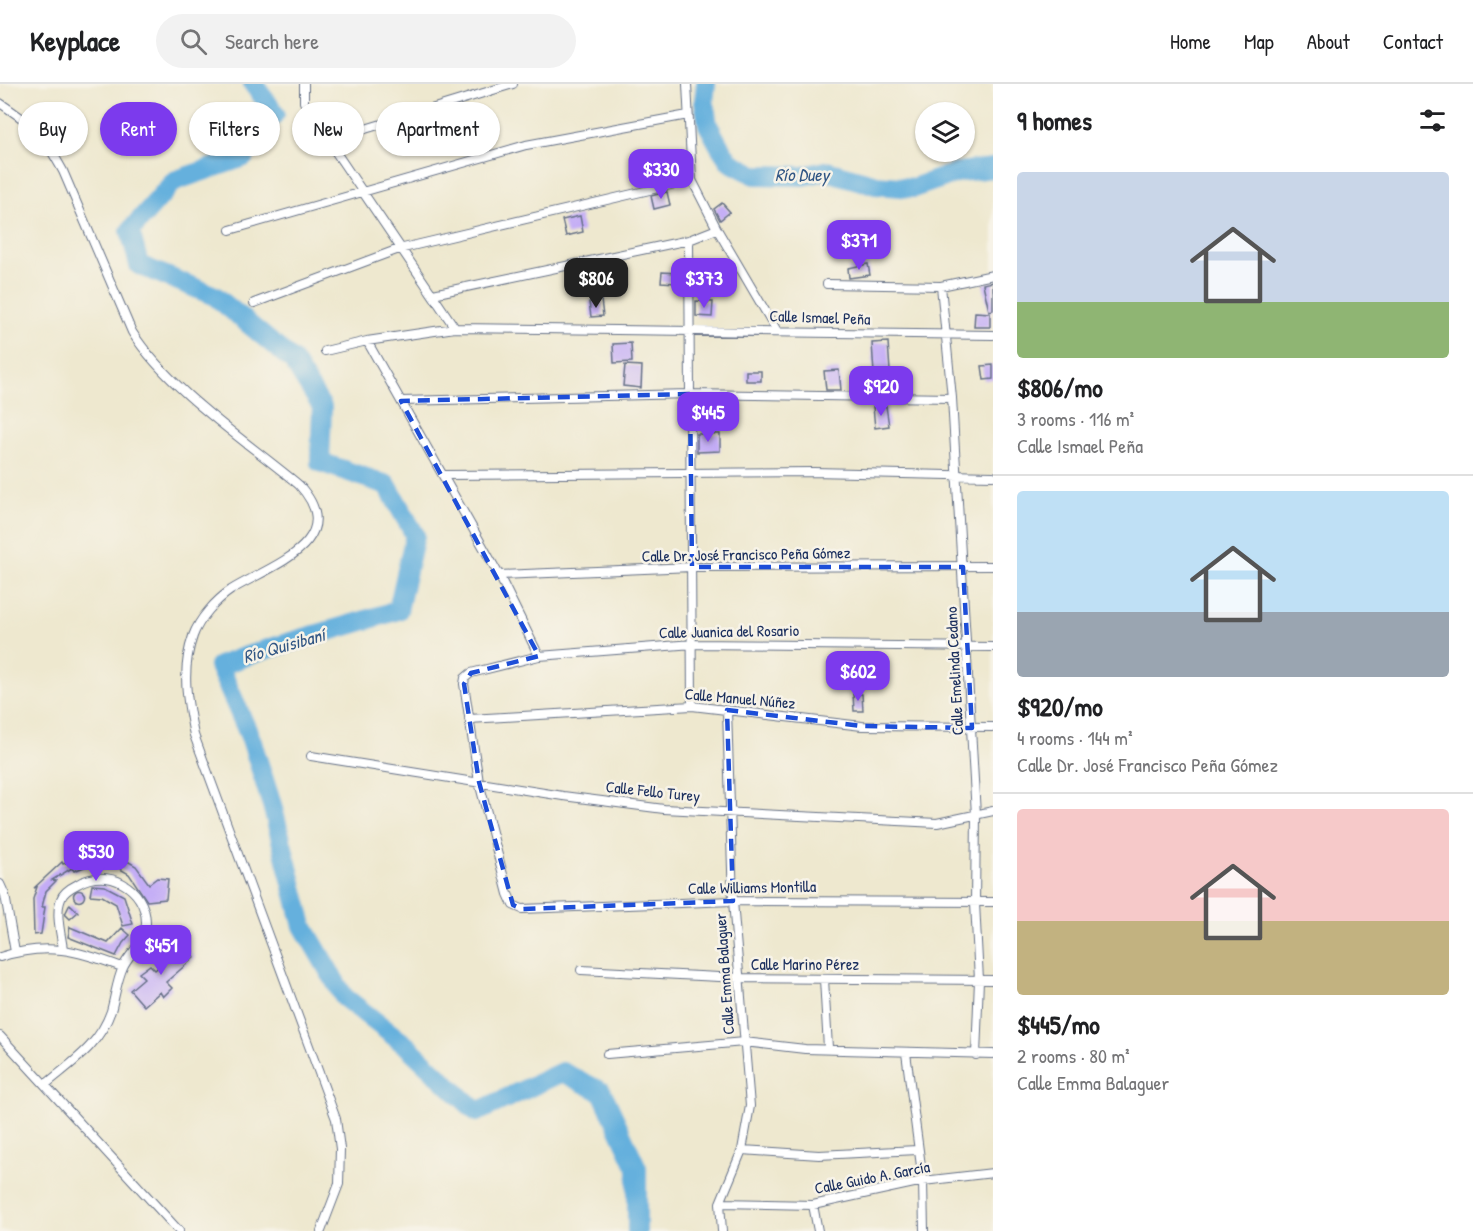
<!DOCTYPE html>
<meta charset="utf-8">
<style>
body{margin:0;font-family:"Patrick Hand",sans-serif;background:#f2f2f2;color:#202124;height:100vh;display:flex;flex-direction:column;font-size:22px;white-space:nowrap}
*{box-sizing:border-box;margin:0}
p{font-size:20px;color:#757577}
.icon{flex:none;width:33px;height:33px;fill:none;stroke:currentColor;stroke-width:2;stroke-linecap:round;stroke-linejoin:round}
.map{position:relative;flex:1;overflow:hidden}
.panel{display:flex;flex-direction:column;background:#fff;width:480px}
.panel>*{flex:none}
.banner{position:absolute;left:18px;top:18px;width:570px;height:54px;display:flex;gap:12px}
.controls{position:absolute;left:915px;top:18px;display:grid;gap:12px}
.controls a{display:grid;place-items:center;width:60px;height:60px;border-radius:50%;background:#fff;box-shadow:0 2px 4px #0004;font-size:30px}
.price{position:absolute;translate:-50% -51px;padding:0 14px;border-radius:12px;background:#7c3aed;color:#fff;font-size:20px;line-height:39px;filter:drop-shadow(0 2px 3px #0008)}
.price::after{content:'';position:absolute;left:50%;top:36px;width:18px;height:14px;margin-left:-9px;background:inherit;clip-path:polygon(0 0,100% 0,50% 100%)}
.price.selected{background:#222;color:#fff}
ul{padding:0;list-style:none}
li{display:grid;align-content:center;gap:12px;height:318px;padding:0 24px}
li+li{border-top:2px solid #e0e0e0}
li span{display:grid;place-items:center;height:186px;border-radius:6px;color:#555}
li>.icon{margin-inline-start:auto}
span .icon{width:108px;height:108px;fill:#fffc;stroke-width:1}
li b{font-size:26px}
h2{display:flex;justify-content:space-between;align-items:center;height:72px;padding:0 24px;font-size:26px}
.chip{padding:0 21px;border-radius:27px;background:#fff;box-shadow:0 2px 4px #0004;font-size:21px;line-height:54px}
.chip.selected{background:#7c3aed;color:#fff}
header{display:flex;align-items:center;gap:36px;box-sizing:border-box;height:84px;padding:0 30px;background:#fff;border-bottom:2px solid #e0e0e0}
header strong{font-size:28px}
nav{display:flex;gap:33px;margin-inline-start:auto;font-size:21px}
.search{width:420px;height:54px;background:#f2f2f2;display:flex;align-items:center;gap:15px;box-sizing:border-box;padding:0 21px;border-radius:33px;color:#757577;font-size:22px}
main{display:flex;flex:1;min-height:0}
.map>svg:first-child{display:block}
</style>
<header>
<strong>Keyplace</strong>
<div class="search"><svg class="icon" aria-label="search" viewBox="0 0 24 24"><circle cx="10" cy="10" r="6"/><path d="M15 15l6 6"/></svg>Search here</div>
<nav><a>Home</a><a>Map</a><a>About</a><a>Contact</a></nav>
</header>
<main>
<div class="map">
<svg width="993" height="1147" viewBox="0 0 993 1147">
<rect width="100%" height="100%" fill="#f7f3e8"/>
<filter id="ink" filterUnits="userSpaceOnUse"><feTurbulence type="fractalNoise" baseFrequency=".0167" numOctaves="2"/><feDisplacementMap in="SourceGraphic" scale="12" xChannelSelector="R" yChannelSelector="G"/><feConvolveMatrix kernelMatrix="1 2 1 2 8 2 1 2 1" color-interpolation-filters="sRGB"/></filter>
<filter id="wash" filterUnits="userSpaceOnUse"><feTurbulence type="fractalNoise" baseFrequency=".008" numOctaves="4" result="noise"/><feDisplacementMap in="SourceGraphic" scale="24" xChannelSelector="R" yChannelSelector="G"/><feGaussianBlur stdDeviation="1.35" result="paint"/><feColorMatrix in="noise" values="0 0 0 0 0 0 0 0 0 0 0 0 0 0 0 0 0 1.4 0 .05"/><feComposite in="paint" operator="in"/></filter>
<g filter="url(#wash)">
<rect width="100%" height="100%" fill="#eee8cf"/>
<g fill="none" stroke-linecap="round" stroke-linejoin="round">
<!-- river -->
<path stroke="#65b0dd" stroke-width="20" d="M253,0l22,29 -31,44 -70,24 -44,50 9,34 76,31 78,65 29,46 -2,55 67,23 28,50 -17,75c-60,20 -121,33 -179,56l32,73 21,66 31,121 41,71 64,50 69,65 85,-40 40,20 35,76v63
M706,0l-2,17 4,24 12,22 10,15 25,13 48,1 23,-5 50,14 37,3 46,-16 34,-4"/>
</g>
<g id="blocks">
<!-- building -->
<path fill="#c3acf6" d="M667,108l3,13 -16,4 -3,-13z
M722,119l8,9 -10,8 -6,-11z
M580,132l3,16 -17,4 -4,-16z
M868,180l2,11 -21,3 -1,-10z
M662,188l14,1v10l-15,-1z
M993,198v28l-4,1 -6,-27z
M601,216l2,16 -12,1 -2,-15z
M696,217l17,1 -1,15 -16,-1z
M975,228l15,1v14h-16z
M888,258l2,29h16v15l-31,3 -3,-46z
M631,259l1,19 -18,1 -1,-19z
M625,281l17,1 -1,22 -18,-2z
M993,281v14l-9,1 -2,-14z
M839,286l2,20h-15l-2,-19z
M746,287h15v10h-15z
M886,322l3,20 -14,2 -2,-21z
M697,350h23v17l-23,1z
M853,610h9l1,17h-9z
M102,763l8,4 5,-1v4l21,12 13,18 8,-6 11,1 -2,20 -19,2 -18,-27 -9,-5 -11,-13 1,6 -16,1 -20,8 -2,-3 -20,12 4,1 -10,10 -4,16h3l-4,27 -7,1 -1,-36 4,-12 -3,1 28,-26 1,2 21,-8 21,-4z
M92,801l13,1 19,10 9,28 -10,2 -7,-22 -14,-8 -12,-1z
M73.5 812a5.5 5.5 0 1 1 11 0a5.5 5.5 0 1 1-11 0Z
M70,820l8,8 -8,7 -5,-5z
M70,843l38,16 14,-15 8,7 -7,8 -7,13 -48,-19z
M184,861l11,12 -29,25 6,6 -9,9 -3,-5 -16,14 -14,-16 14,-12 -5,-5 11,-8 5,5z"/>
</g>
</g>
<g filter="url(#ink)">
<use href="#blocks" fill-opacity="0" stroke="#657086" stroke-width="1.5"/>
<g fill="none" stroke-linecap="round" stroke-linejoin="round">
<!-- minor casing -->
<g stroke="#657086" stroke-width="10">
<path id="minor" d="M304,0v18l8,15 143,211
M687,0l5,96 25,49 60,102
M0,19c36,24 42,30 63,68l69,161c36,57 114,109 167,153 52,57 -30,81 -68,105 -15,10 -32,29 -38,46 -12,34 -6,65 1,99l142,384 4,30 -1,35 -18,47
M329,56l184,-56
M230,146l296,-85 162,-30
M689,156l3,466
M827,200l114,2 52,-11
M941,202l11,112 24,417 -1,88 4,77 -3,75
M433,210l256,-54 28,-11
M254,219l145,-54 293,-69
M367,257l132,234 40,81
M325,267l42,-10 88,-13 538,7
M401,317l289,-7 262,4
M443,391l370,-3 180,4
M499,491l193,-8 301,-1
M993,563l-300,-3 -154,12 -68,17 -6,5 -1,6 15,98 29,112 5,11 9,4 211,-8 260,1
M469,635l223,-13 170,20 131,1
M311,672l252,40 101,13 273,14 56,-12
M0,800l5,11 10,57
M0,873c47,-15 77,-7 122,10
M581,886l158,8 254,2
M824,895l4,69
M0,952l179,195
M906,969l17,128 1,50
M607,970l137,-12 61,7 188,5
M45,1001c27,-23 54,-39 66,-74 4,-14 6,-31 12,-44 7,-15 23,-25 23,-44 0,-36 -39,-56 -68,-39 -6,3 -15,8 -17,15 -6,14 0,35 2,50
M742,1066l77,5 98,-5
M720,1119l93,2 110,-24 70,-8
M813,1121l5,26
M722,1147l-2,-28 22,-53 8,-44 -17,-205 -6,-191"/>
</g>
<!-- minor -->
<use href="#minor" stroke="#fff" stroke-width="8"/>
</g>
</g>
<!-- marked area -->
<path fill="none" stroke="#1d4ed8" stroke-width="4.5" stroke-dasharray="12 8" stroke-linejoin="round" d="M690,310l2,173h271l9,161 -110,-2 -135,-16 6,191 -211,8 -9,-4 -34,-123 -15,-98 7,-11 68,-17 -138,-255z"/>
<g text-anchor="middle" stroke-width="5" stroke-linejoin="round" paint-order="stroke">
<!-- street labels -->
<g font-size="16" fill="#1b2f5e" stroke="#f7f3e8">
<text transform="translate(820 233) rotate(2)" y="6">Calle Ismael Peña</text>
<text transform="translate(746 470) rotate(-1)" y="6">Calle Dr. José Francisco Peña Gómez</text>
<text transform="translate(729 547) rotate(-1)" y="6">Calle Juanica del Rosario</text>
<text transform="translate(954 587) rotate(-93)" y="6">Calle Emelinda Cedano</text>
<text transform="translate(740 614) rotate(5)" y="6">Calle Manuel Núñez</text>
<text transform="translate(653 707) rotate(6)" y="6">Calle Fello Turey</text>
<text transform="translate(752 803) rotate(-1)" y="6">Calle Williams Montilla</text>
<text x="805" y="886">Calle Marino Pérez</text>
<text transform="translate(724 890) rotate(-94)" y="6">Calle Emma Balaguer</text>
<text transform="translate(872 1093) rotate(-11)" y="6">Calle Guido A. García</text>
</g>
<!-- water labels -->
<g font-size="18" font-style="italic" fill="#315684" stroke="#f7f3e8">
<text x="802" y="97">Río Duey</text>
<text transform="translate(284 562) rotate(-16)" y="6">Río Quisibaní</text>
</g>
</g>
</svg>
<div class="controls">
<a><svg class="icon" aria-label="layers" viewBox="0 0 24 24"><path d="M12 4l9 5-9 5-9-5zM3 14l9 5 9-5"/></svg></a>
</div>
<b class="price" style="left:661px;top:116px">$330</b>
<b class="price" style="left:859px;top:187px">$371</b>
<b class="price selected" style="left:596px;top:225px">$806</b>
<b class="price" style="left:704px;top:225px">$373</b>
<b class="price" style="left:881px;top:333px">$920</b>
<b class="price" style="left:708px;top:359px">$445</b>
<b class="price" style="left:858px;top:618px">$602</b>
<b class="price" style="left:96px;top:798px">$530</b>
<b class="price" style="left:161px;top:892px">$451</b>
<div class="banner">
<a class="chip">Buy</a>
<a class="chip selected">Rent</a>
<a class="chip">Filters</a>
<a class="chip">New</a>
<a class="chip">Apartment</a>
</div>
</div>
<section class="panel">
<h2>9 homes<svg class="icon" aria-label="filters" viewBox="0 0 24 24"><path d="M4 7h16M4 17h16"/><circle cx="9" cy="7" r="2"/><circle cx="15" cy="17" r="2"/></svg></h2>
<ul>
<li><span style="background:linear-gradient(#c9d6e8 70%,#8fb573 0)"><svg class="icon" aria-label="home" viewBox="0 0 24 24"><path d="M3 11l9-7 9 7M6 9v11h12V9"/></svg></span><div><b>$806/mo</b><p>3 rooms · 116 m²</p><p>Calle Ismael Peña</p></div></li>
<li><span style="background:linear-gradient(#bfe0f5 65%,#9aa5b1 0)"><svg class="icon" aria-label="home" viewBox="0 0 24 24"><path d="M3 11l9-7 9 7M6 9v11h12V9"/></svg></span><div><b>$920/mo</b><p>4 rooms · 144 m²</p><p>Calle Dr. José Francisco Peña Gómez</p></div></li>
<li><span style="background:linear-gradient(#f6c9c9 60%,#c2b280 0)"><svg class="icon" aria-label="home" viewBox="0 0 24 24"><path d="M3 11l9-7 9 7M6 9v11h12V9"/></svg></span><div><b>$445/mo</b><p>2 rooms · 80 m²</p><p>Calle Emma Balaguer</p></div></li>
</ul>
</section>
</main>
